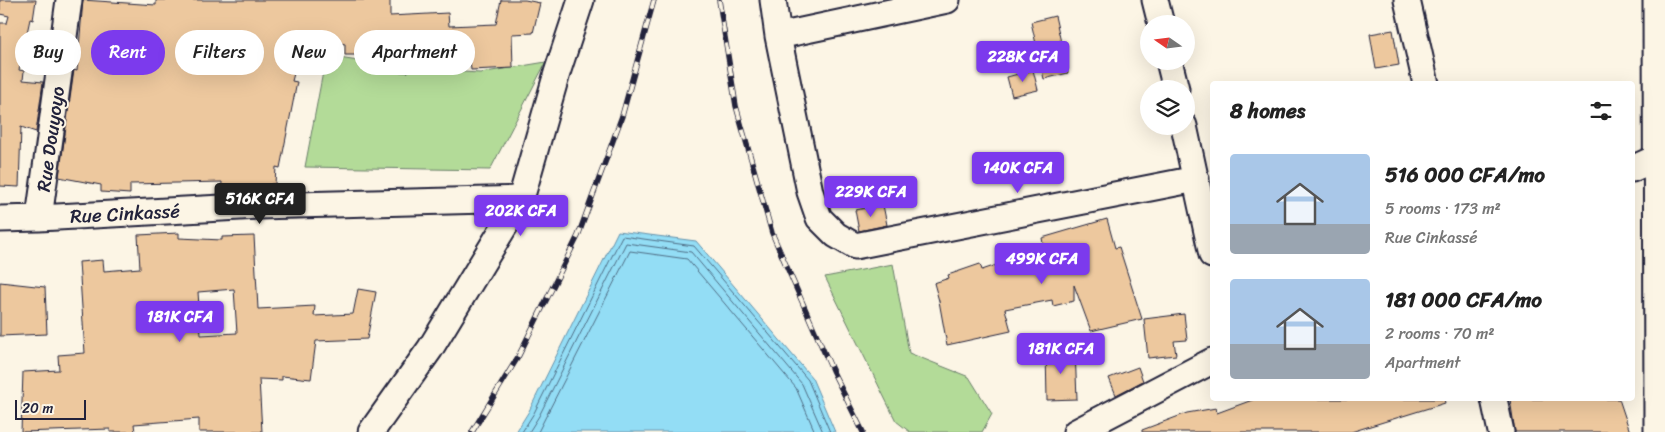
<!DOCTYPE html>
<meta charset="utf-8">
<style>
body{margin:0;font-family:Sriracha,sans-serif;background:#f6f6f6;color:#222;height:100vh;display:flex;flex-direction:column;font-size:19px;white-space:nowrap}
*{box-sizing:border-box;margin:0}
p{font-size:16px;color:#767676}
.icon{flex:none;width:28px;height:28px;fill:none;stroke:currentColor;stroke-width:2;stroke-linecap:round;stroke-linejoin:round}
.map{position:relative;flex:1;overflow:hidden}
.details{position:absolute;left:1210px;top:81px;width:425px;height:320px;display:flex;flex-direction:column;background:#fff;border-radius:5px;box-shadow:0 5px 20px #0002}
.details>*{flex:none}
.banner{position:absolute;left:15px;top:30px;width:475px;height:45px;display:flex;gap:10px}
.needle{width:32px;rotate:284deg}
.tools{position:absolute;left:1140px;top:15px;display:grid;gap:10px}
.tools a{display:grid;place-items:center;width:55px;height:55px;border-radius:50%;background:#fff;box-shadow:0 5px 20px #0002;font-size:25px}
.scale{position:absolute;left:15px;bottom:12px;width:71px;box-sizing:border-box;padding-left:5px;border:2px solid #22223b;border-top:0;font-size:14px;line-height:18px;white-space:nowrap;color:#22223b;-webkit-text-stroke:4px #fcf5e5;paint-order:stroke}
.price{position:absolute;translate:-50% -42px;padding:0 11px;border-radius:5px;background:#7c3aed;color:#fff;font-size:16px;line-height:32px;filter:drop-shadow(0 1px 2px #0008)}
.price::after{content:'';position:absolute;left:50%;top:30px;width:15px;height:11px;margin-left:-8px;background:inherit;clip-path:polygon(0 0,100% 0,50% 100%)}
.price.active{background:#222;color:#fff}
ul{padding:0;list-style:none}
li{display:flex;align-items:center;gap:15px;height:125px;padding:0 20px}
li span{display:grid;place-items:center;flex:none;width:140px;height:100px;border-radius:5px;color:#555}
li>.icon{margin-inline-start:auto}
span .icon{width:60px;height:60px;fill:#fffc;stroke-width:1}
li b{font-size:21px}
h2{display:flex;justify-content:space-between;align-items:center;height:60px;padding:0 20px;font-size:21px}
.pill{padding:0 18px;border-radius:22px;background:#fff;box-shadow:0 5px 20px #0002;font-size:18px;line-height:45px}
.pill.active{background:#7c3aed;color:#fff}
.map>svg:first-child{display:block}
</style>
<div class="map">
<svg width="1665" height="432" viewBox="0 0 1665 432">
<rect width="100%" height="100%" fill="#fcf5e5"/>
<filter id="ink" filterUnits="userSpaceOnUse"><feTurbulence type="fractalNoise" baseFrequency=".02" numOctaves="2"/><feDisplacementMap in="SourceGraphic" scale="10" xChannelSelector="R" yChannelSelector="G"/><feConvolveMatrix kernelMatrix="1 2 1 2 8 2 1 2 1" color-interpolation-filters="sRGB"/></filter>
<g filter="url(#ink)">
<!-- green -->
<path fill="#b3db98" stroke="#6a7e6a" d="M326,56l84,13 70,4 66,-11 -56,108 -185,-3z
M893,264l16,89 60,24 23,37 -10,18h-72l-14,-11 -71,-144z"/>
<!-- water -->
<path fill="#93ddf5" stroke="#6692ab" d="M618,231l78,10 116,137 23,54h-319l13,-21z"/>
<g fill="none" stroke-linecap="round" stroke-linejoin="round">
<!-- shore -->
<path stroke="#4f6d85" stroke-width="1" d="M522,432l12,-19 88,-177 72,10 114,134 22,52
M529,432l10,-16 87,-173 65,9 111,132 21,48
M538,432l92,-181 57,8 109,129 19,44"/>
</g>
<!-- building -->
<path fill="#edc89e" stroke="#22223b" fill-rule="evenodd" d="M0,0h36l-3,20 -3,-1 -11,51 5,1 -1,9 20,2 -7,50 -15,-5 -2,60 -19,-1v-163h7l2,-7 -9,-2z
M83,0l73,5v-5h234v16l58,-3 1,13 47,-2 5,-24h24l15,3 -7,30 -21,1 1,34 -42,2 -1,-10 -61,8 -1,4 -32,-1v-16h-31v-11l-41,-9 -12,46 5,1 -17,86 -4,-1 -1,17h-4v7l-50,3 1,-12 -92,2v10l-29,-2v-7l-42,-8 15,-107 3,1z
M1055,16l13,57 -24,6 -13,-57z
M1393,30l6,35 -23,4 -6,-35z
M1033,70l5,20 -26,6 -5,-19z
M883,205l4,20 -28,6 -4,-21z
M1107,219l8,29 4,-1 23,72 -51,12 -17,-46v16l-21,5 -1,-6 -47,9 6,22 -64,14 -8,-44 -5,-18 15,-5 -1,-3 32,-11 2,6 62,-21 -2,-11z
M179,233v5l43,2v-3l32,-1 4,73 57,-3 -1,10 39,-2 5,-25 18,3 -9,47 -51,2 -5,38 -29,-3v4l-23,-1 3,53h-63v-13l-65,5 1,8h-25v-3l-89,3 2,-60 36,-2 -1,-15 27,-2 -6,-91 24,-2 1,11 36,-3 -2,-33zM234,289l3,44 -36,2 -3,-43z
M0,282l45,5 2,47 -47,2z
M1184,314l3,26 -13,1 2,14 -28,3 -4,-39z
M1075,350l2,49 -30,1 -1,-49z
M1138,367l5,14 -27,14 -7,-17z
M1255,399h189l1,4 -94,29h-209v-2l45,-17 29,-5 1,5z
M1510,399h109l11,33h-115z"/>
<g fill="none" stroke-linecap="round" stroke-linejoin="round">
<!-- street casing -->
<g stroke="#22223b" stroke-width="29">
<path id="street" d="M773,0l5,36 32,156 9,26 17,17 19,11 341,-67
M1155,0l6,24
M1407,0l19,84
M1656,0l1,432
M778,36l169,-36
M1169,61l7,28
M1184,126l28,129
M1632,169l33,-15
M39,218l30,-218
M0,219l39,-1 219,-12 263,-7
M1494,399l7,33
M371,432l59,-83 91,-150 36,-126 24,-73
M1076,432l136,-71"/>
</g>
<!-- street -->
<use href="#street" stroke="#fcf5e5" stroke-width="25"/>
<!-- rail casing -->
<g stroke="#22223b" stroke-width="5.5">
<path id="rail" d="M719,0l17,106 36,127 60,137 31,62
M472,432l46,-75 60,-121 44,-120 32,-116"/>
</g>
<!-- rail -->
<use href="#rail" stroke="#fcf5e5" stroke-width="4" stroke-dasharray="11" stroke-linecap="butt"/>
</g>
</g>
<g text-anchor="middle" stroke-width="4" stroke-linejoin="round" paint-order="stroke">
<!-- street labels -->
<g font-size="19" fill="#22223b" stroke="#fcf5e5">
<text transform="translate(50 139) rotate(-82)" y="7">Rue Douyoyo</text>
<text transform="translate(125 213) rotate(-3)" y="7">Rue Cinkassé</text>
</g>
</g>
</svg>
<div class="tools">
<a><svg class="needle" viewBox="-14 -14 28 28"><path d="M0-13l5 13h-10z" fill="#e53935"/><path d="M0 13l5-13h-10z" fill="#767676"/></svg></a>
<a><svg class="icon" aria-label="layers" viewBox="0 0 24 24"><path d="M12 4l9 5-9 5-9-5zM3 14l9 5 9-5"/></svg></a>
</div>
<div class="scale">20 m</div>
<b class="price" style="left:1023px;top:83px">228K CFA</b>
<b class="price" style="left:1018px;top:194px">140K CFA</b>
<b class="price" style="left:871px;top:218px">229K CFA</b>
<b class="price active" style="left:260px;top:225px">516K CFA</b>
<b class="price" style="left:521px;top:237px">202K CFA</b>
<b class="price" style="left:1042px;top:285px">499K CFA</b>
<b class="price" style="left:180px;top:343px">181K CFA</b>
<b class="price" style="left:1061px;top:375px">181K CFA</b>
<div class="banner">
<a class="pill">Buy</a>
<a class="pill active">Rent</a>
<a class="pill">Filters</a>
<a class="pill">New</a>
<a class="pill">Apartment</a>
</div>
<section class="details">
<h2>8 homes<svg class="icon" aria-label="filters" viewBox="0 0 24 24"><path d="M4 7h16M4 17h16"/><circle cx="9" cy="7" r="2"/><circle cx="15" cy="17" r="2"/></svg></h2>
<ul>
<li><span style="background:linear-gradient(#a9c7e8 70%,#9aa5b1 0)"><svg class="icon" aria-label="home" viewBox="0 0 24 24"><path d="M3 11l9-7 9 7M6 9v11h12V9"/></svg></span><div><b>516 000 CFA/mo</b><p>5 rooms · 173 m²</p><p>Rue Cinkassé</p></div></li>
<li><span style="background:linear-gradient(#a9c7e8 65%,#9aa5b1 0)"><svg class="icon" aria-label="home" viewBox="0 0 24 24"><path d="M3 11l9-7 9 7M6 9v11h12V9"/></svg></span><div><b>181 000 CFA/mo</b><p>2 rooms · 70 m²</p><p>Apartment</p></div></li>
</ul>
</section>
</div>
